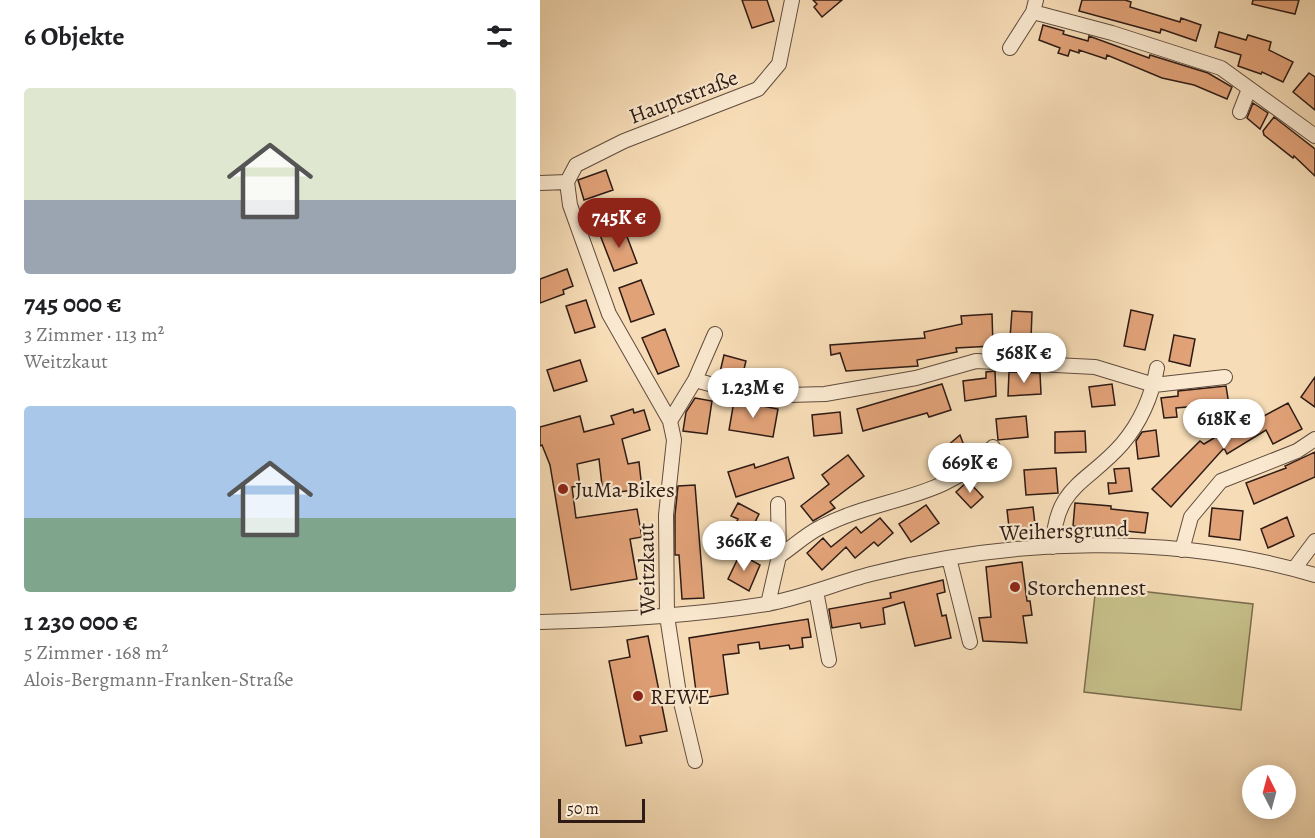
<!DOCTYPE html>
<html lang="de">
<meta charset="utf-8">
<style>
body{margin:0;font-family:Alegreya,serif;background:#f6f6f6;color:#202124;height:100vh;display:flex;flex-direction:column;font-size:22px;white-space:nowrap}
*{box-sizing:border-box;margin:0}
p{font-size:20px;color:#757577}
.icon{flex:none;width:33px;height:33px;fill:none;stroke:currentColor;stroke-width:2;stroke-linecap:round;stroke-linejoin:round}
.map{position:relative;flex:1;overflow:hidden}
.details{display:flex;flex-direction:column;background:#fff;width:540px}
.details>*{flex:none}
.needle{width:39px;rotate:354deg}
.fabs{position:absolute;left:702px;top:765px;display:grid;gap:12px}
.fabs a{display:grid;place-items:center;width:54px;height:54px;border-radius:50%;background:#fff;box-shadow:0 3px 15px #0003;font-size:30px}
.scale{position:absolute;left:18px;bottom:15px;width:87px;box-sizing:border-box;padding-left:6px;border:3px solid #2e1b15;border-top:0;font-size:16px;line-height:21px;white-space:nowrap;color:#2e1b15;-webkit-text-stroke:4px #fae9d0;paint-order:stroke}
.price{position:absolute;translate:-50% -51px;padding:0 14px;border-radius:21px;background:#fff;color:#222;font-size:20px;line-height:39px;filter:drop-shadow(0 2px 3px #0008)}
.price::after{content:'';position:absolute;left:50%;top:36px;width:18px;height:14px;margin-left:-9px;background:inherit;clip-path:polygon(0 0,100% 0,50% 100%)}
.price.selected{background:#8f2418;color:#fff}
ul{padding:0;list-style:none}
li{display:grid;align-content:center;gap:12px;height:318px;padding:0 24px}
li span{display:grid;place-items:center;height:186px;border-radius:6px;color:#555}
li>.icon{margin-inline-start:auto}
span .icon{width:108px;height:108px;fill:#fffc;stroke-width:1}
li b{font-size:26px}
h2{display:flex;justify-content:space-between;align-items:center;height:72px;padding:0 24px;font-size:26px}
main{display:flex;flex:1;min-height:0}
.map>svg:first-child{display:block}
</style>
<main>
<section class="details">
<h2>6 Objekte<svg class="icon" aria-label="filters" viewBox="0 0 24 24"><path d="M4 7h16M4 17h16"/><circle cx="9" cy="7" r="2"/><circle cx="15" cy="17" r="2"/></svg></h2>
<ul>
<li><span style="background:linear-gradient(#dfe7d0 60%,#9aa5b1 0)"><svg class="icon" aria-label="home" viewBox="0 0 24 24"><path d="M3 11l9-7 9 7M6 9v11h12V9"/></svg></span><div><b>745 000 €</b><p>3 Zimmer · 113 m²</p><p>Weitzkaut</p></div></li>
<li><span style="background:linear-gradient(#a9c7e8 60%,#7fa58c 0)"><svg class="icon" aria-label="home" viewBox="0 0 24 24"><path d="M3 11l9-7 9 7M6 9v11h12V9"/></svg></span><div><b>1 230 000 €</b><p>5 Zimmer · 168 m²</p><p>Alois-Bergmann-Franken-Straße</p></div></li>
</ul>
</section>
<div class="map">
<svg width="775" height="838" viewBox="0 0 775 838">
<rect width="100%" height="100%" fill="#f7ddb7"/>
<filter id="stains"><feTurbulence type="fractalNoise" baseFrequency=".00333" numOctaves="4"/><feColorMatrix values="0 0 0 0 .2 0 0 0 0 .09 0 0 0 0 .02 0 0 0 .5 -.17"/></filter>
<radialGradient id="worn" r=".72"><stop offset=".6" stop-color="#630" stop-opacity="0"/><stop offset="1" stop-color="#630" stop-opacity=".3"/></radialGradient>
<!-- green -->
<path fill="#c5bf89" stroke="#7a6d4f" stroke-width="1.5" d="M556,586l157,18 -12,106 -157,-18z"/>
<!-- building -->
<path fill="#e2a278" stroke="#2e1b15" stroke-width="1.5" d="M202,0h25l7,21 -22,7z
M273,0h29l-20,17 -8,-10 3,-3z
M542,0h43l6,2 -1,5 50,15 1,-4 20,7 -5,16 -35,-12 -1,4 -81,-22z
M713,0h46l-4,14 -43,-10z
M503,25l21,6 -1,3 25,7 1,-5 60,22 1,-3 58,18 24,14 -5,12 -33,-14 -32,-7 -55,-23 -1,4 -27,-9v3l-9,-3 -2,6 -10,-3 2,-5 -21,-8z
M679,32l27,8 2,-5 23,7 -2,8 24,12 -10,20 -21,-10 -1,2 -23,-8 3,-11 -26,-8z
M769,73l6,4v33l-22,-18z
M713,103l15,10 -8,16 -13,-11z
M734,117l41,32v27l-21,-20 -1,2 -29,-23 -1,-4z
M66,170l7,20 -29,10 -6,-20z
M83,226l14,37 -23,8 -14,-36z
M27,269l6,17 -10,4 1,4 -24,9v-24z
M101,280l13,34 -23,8 -12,-34z
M46,300l9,27 -20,6 -9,-27z
M591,310l22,5 -8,35 -21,-4z
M472,311l20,1 -1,27 -21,-1z
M452,314l1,32 -37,2 1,4 -40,8 1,6 -72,5 -6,-18 -9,2 -1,-10 95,-7 -1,-6 38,-8 -1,-8z
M125,329l14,37 -21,8 -16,-36z
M634,335l21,4 -5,27 -21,-5z
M184,355l22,6 -4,16 -22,-5z
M40,360l7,21 -33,10 -7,-21z
M455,371l1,25 -31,5 -2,-20 23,-3v-6z
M469,372l31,1 1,21 -33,2z
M775,377v30l-14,-10z
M402,384l9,26 -22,7 -2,-4 -64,18 -6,-22z
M572,384l3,21 -23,2 -3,-20z
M686,386l3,19 -31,5v-4l-22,2 1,9 -13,1 -3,-20 17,-2v-5z
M155,398l17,3 -5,33 -24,-3 3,-19z
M194,401l44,8 -5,28 -44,-7z
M748,403l14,26 -29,15 -7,-14 -39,24 -3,-6 -53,59 -19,-18 48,-48 4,3 40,-24 3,5z
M93,409l1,4 10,-3 6,20 -28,9 6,25 11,-2 3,27 -39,5 -4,-35 -22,5 3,22 -8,1 4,31 61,-9 5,28 -12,2 7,40 -66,11 -21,-125 -8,-20 -2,1v-19l40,-11 4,16 30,-8 -3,-8z
M300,412l2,21 -28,3 -2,-21z
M486,416l2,21 -30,3 -2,-21z
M616,430l3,26 -21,3 -2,-18 6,-9z
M545,431l1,21 -31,1v-21z
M420,435l8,21 -9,7 -13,-16z
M775,452v25l-61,27 -8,-21 40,-15 -1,-2z
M308,455l16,21 -34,26 5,6 -22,13 -12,-15 28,-22 -7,-9z
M248,457l6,21 -58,19 -8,-25 26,-8 1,4z
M516,468l2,25 -32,2 -2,-25z
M589,468l3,23 -23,3 -1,-11h8l-2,-14z
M428,481l15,16 -12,11 -15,-16z
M155,485l9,113 -22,1 -3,-44h-4v-40l3,-29z
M198,503l21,11 -7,14 4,3 -7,12 -18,-10 7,-14 -7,-3z
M535,503l36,3v3l37,4 -3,20 -72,-7z
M386,505l13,18 -28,19 -12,-18z
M493,507l3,26 -26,3 -3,-26z
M672,508l31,3 -3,29 -31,-4z
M747,517l7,19 -26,12 -7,-19z
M340,518l13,15 -15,13 -4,-4 -19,16 -9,-11 -24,23 -15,-17 16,-15 8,9 25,-20 5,6z
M200,554l20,11 -11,26 -21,-12z
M482,562l5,39h3l2,14 -9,1 4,27 -44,-2 -4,-23 12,-1 -5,-50z
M403,580l2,12 -8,2 5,22 4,-1 5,23 -36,8 -11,-44 -21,6 2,16 -24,4 -1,-5 -28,5 -3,-19 62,-11 -1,-5z
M268,619l3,18 -9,1 1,9 -13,2 -1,-4 -29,4 -1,-7 -21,3 1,8 -16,2 5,39 -31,5 -8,-61z
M108,636l19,95 -27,5 2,7 -16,3 -17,-85 21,-4 -3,-17z"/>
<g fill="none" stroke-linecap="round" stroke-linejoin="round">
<!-- minor casing -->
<g stroke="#604c3e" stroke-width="16">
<path id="minor" d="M493,12l79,21 109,35 94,68
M470,48l23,-36 3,-12
M700,112l9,-23
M27,182l3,23 39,109 61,107 4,19 -8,75 1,101 12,78 16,67
M27,182l9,-17 48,-24 134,-52 21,-25 13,-64
M0,183l27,-1
M155,380l58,16 72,-2 91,-16 60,-17 119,6 59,18 71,-8
M130,421l25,-41 20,-46
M238,504l1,52
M513,547c2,-62 34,-63 69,-103 18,-21 30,-49 35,-76
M642,550l9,-33 30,-36 76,-30 18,-12
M409,558l21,84
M754,569l21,-28
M276,591l13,69
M228,604l11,-48c14,-9 27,-22 42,-29 59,-31 125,-26 172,-80
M0,622c76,-2 151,-6 226,-18 36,-6 70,-21 105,-30 143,-36 302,-41 444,1"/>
</g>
<!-- minor -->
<use href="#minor" stroke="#fae9d0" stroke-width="14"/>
</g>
<!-- markers -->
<g fill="#8f2418" stroke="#fae9d0" stroke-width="2">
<circle cx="23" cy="489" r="6"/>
<circle cx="475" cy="587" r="6"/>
<circle cx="98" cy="696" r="6"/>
</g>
<g text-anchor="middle" stroke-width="4.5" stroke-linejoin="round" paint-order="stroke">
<!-- street labels -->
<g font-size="22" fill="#2e1b15" stroke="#fae9d0">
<text transform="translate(143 96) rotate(-21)" y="8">Hauptstraße</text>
<text transform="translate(524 530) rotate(-2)" y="8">Weihersgrund</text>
<text transform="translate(106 569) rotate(-91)" y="8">Weitzkaut</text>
</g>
<!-- poi labels -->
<g font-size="22" fill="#2e1b15" stroke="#fae9d0" text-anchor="start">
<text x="35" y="497">JuMa Bikes</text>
<text x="487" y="595">Storchennest</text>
<text x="110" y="704">REWE</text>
</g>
</g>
<rect width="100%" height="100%" filter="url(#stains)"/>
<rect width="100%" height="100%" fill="url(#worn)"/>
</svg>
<div class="fabs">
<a><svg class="needle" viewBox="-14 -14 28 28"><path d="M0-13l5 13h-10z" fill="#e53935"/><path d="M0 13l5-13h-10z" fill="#757577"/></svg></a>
</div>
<div class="scale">50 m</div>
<b class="price selected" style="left:79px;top:249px">745K €</b>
<b class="price" style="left:484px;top:384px">568K €</b>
<b class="price" style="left:213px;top:419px">1.23M €</b>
<b class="price" style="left:684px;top:450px">618K €</b>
<b class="price" style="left:430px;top:494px">669K €</b>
<b class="price" style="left:204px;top:572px">366K €</b>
</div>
</main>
